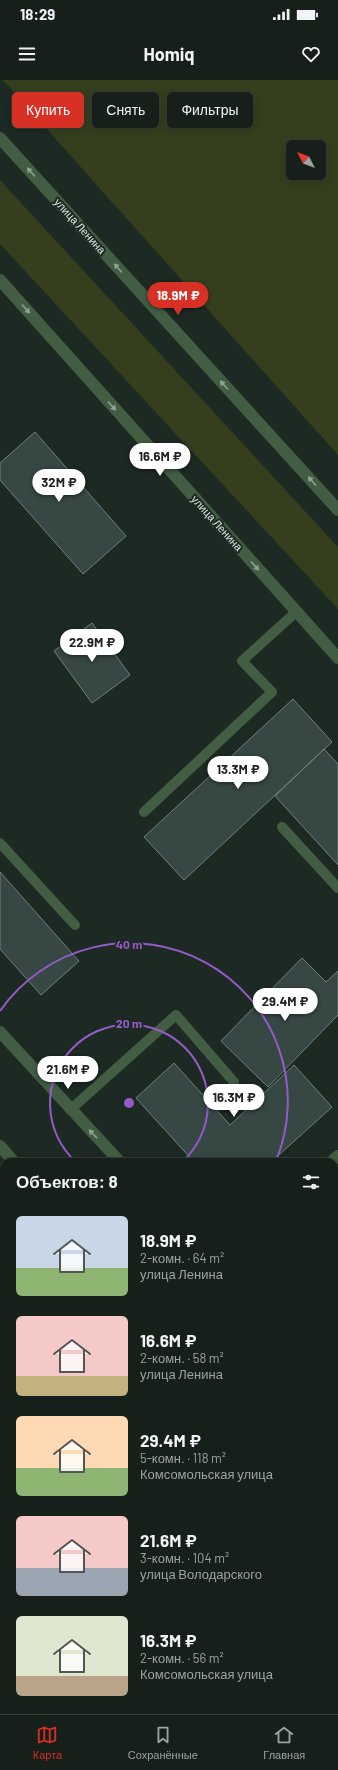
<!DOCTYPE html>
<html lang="ru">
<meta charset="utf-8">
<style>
body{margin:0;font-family:Barlow,sans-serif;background:#232c27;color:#f1f3f6;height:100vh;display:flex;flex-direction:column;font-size:15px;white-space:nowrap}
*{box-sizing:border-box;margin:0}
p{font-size:13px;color:#9ea2a2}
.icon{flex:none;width:22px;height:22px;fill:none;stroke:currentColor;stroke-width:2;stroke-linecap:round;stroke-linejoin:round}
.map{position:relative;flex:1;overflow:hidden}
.side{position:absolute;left:0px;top:1078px;width:338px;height:556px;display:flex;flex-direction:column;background:#161f1a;border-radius:12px 12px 0 0;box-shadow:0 2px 10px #0003,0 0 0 1px #353d39}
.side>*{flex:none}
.guide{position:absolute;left:12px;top:12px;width:314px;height:36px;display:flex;gap:8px}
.needle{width:26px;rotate:312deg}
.controls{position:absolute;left:286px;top:60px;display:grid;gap:8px}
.controls a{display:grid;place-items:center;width:40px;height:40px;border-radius:6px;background:#161f1a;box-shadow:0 2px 10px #0003,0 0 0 1px #353d39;font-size:20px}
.price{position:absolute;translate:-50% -34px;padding:0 9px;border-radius:14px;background:#fff;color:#222;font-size:13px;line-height:26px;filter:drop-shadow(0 1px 2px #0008)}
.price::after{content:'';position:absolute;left:50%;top:24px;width:12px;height:9px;margin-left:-6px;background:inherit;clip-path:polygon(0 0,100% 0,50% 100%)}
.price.on{background:#d93025;color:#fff}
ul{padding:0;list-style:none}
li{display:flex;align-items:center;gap:12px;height:100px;padding:0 16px}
li span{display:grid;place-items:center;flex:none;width:112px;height:80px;border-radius:6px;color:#555}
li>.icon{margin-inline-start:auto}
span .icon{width:48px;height:48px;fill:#fffc;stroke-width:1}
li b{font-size:17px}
h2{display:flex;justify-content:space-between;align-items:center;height:48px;padding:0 16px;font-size:17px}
.tag{padding:0 14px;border-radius:6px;background:#161f1a;box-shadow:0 2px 10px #0003,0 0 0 1px #353d39;font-size:14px;line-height:36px}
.tag.on{background:#d93025;color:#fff}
.status{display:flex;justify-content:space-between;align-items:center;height:28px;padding:0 20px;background:#161f1a;direction:ltr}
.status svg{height:11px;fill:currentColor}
header{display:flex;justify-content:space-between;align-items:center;height:52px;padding:0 16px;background:#161f1a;font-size:18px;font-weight:700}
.menu{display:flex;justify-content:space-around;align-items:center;height:56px;border-top:1px solid #353d39;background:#161f1a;font-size:11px;color:#9ea2a2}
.menu a{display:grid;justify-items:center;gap:2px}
.menu .on{color:#d93025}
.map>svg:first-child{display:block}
</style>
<div class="status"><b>18:29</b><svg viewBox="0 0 49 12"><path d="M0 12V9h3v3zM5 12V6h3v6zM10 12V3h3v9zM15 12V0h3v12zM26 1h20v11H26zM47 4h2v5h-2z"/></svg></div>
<header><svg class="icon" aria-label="menu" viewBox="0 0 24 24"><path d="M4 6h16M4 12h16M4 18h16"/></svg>Homiq<svg class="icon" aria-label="heart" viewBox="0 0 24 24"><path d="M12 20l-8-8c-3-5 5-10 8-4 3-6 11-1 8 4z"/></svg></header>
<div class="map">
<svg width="338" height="1634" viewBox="0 0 338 1634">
<rect width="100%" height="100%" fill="#1d2923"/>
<!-- green -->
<path fill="#353f1e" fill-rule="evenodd" d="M3,0h335v375zM293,67h26v26h-26z
M0,100l338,367v62l-338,-365z
M338,1086v36l-4,4v-36z
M338,1148v27l-4,3v-26z
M4,1413v68l-4,4v-68z"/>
<!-- building -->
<path fill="#374744" stroke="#6f807d" d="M35,352l91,104 -43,38 -83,-94v-17z
M92,543l38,52 -38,28 -38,-52z
M293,619l39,43 -148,138 -40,-43z
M324,669l14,15v101l-63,-69z
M0,792l79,89 -38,34 -41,-46z
M302,878l24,24 12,-11v44l-70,72 -47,-46z
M174,983l56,62 64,-60 38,42 -61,55h-77l-58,-64z
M0,1128l4,4v10l-4,3z
M4,1266v58l-2,1 -2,-2v-53z
M334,1475l4,4v146l-4,4z
M4,1561v69h51l-4,4h-51v-70z
M295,1630h38l-4,4h-30z"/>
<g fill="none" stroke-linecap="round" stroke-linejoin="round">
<!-- service -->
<path stroke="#425d42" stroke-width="10" d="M144,732l128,-120 -30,-31 54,-49
M282,747l56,61
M0,763l75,82
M70,1030l106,-95 58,67
M0,1250l4,-3
M113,1630l4,4
M247,1630l4,4"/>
<!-- minor -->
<path stroke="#425d42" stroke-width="12" d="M0,952l120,130
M0,1066l14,16
M334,1308l4,5
M334,1433l4,5"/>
<!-- tertiary -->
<path stroke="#425d42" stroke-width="12" d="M0,58l338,372
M0,200l338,378
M331,1082l7,-6
M334,1195l4,-3
M0,1387l4,-4
M0,1501l4,-3"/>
</g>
<!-- one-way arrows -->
<defs><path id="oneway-solid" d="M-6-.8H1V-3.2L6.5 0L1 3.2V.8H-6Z"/></defs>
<g fill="#90a292">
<use href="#oneway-solid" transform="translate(31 92) rotate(-132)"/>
<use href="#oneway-solid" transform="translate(118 188) rotate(-132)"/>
<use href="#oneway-solid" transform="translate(26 229) rotate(48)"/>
<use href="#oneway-solid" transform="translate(224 305) rotate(-132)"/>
<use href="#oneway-solid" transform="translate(112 326) rotate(48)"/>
<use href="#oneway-solid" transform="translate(312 401) rotate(-132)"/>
<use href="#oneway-solid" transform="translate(255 486) rotate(48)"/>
<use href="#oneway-solid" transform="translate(93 1054) rotate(-134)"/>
</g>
<!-- distance rings -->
<g fill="none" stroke="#945bc8" stroke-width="2">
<path d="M76 1082A79 79 0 1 1 182 1082"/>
<path d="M0 931A158 158 0 0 1 276 1081"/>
</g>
<g text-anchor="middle" stroke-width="4" stroke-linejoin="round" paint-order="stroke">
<!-- street labels -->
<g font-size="11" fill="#dfe7e3" stroke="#1d2923">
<text transform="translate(80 146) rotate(48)" y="4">улица Ленина</text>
<text transform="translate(217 443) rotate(48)" y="4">улица Ленина</text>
</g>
</g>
<circle cx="129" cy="1023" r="6" fill="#945bc8" stroke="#1d2923" stroke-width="2"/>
<g font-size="12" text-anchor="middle" font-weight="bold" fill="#945bc8" stroke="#1d2923" stroke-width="4" stroke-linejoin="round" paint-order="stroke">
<text x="129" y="869">40 m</text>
<text x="129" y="948">20 m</text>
</g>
</svg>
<div class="controls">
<a><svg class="needle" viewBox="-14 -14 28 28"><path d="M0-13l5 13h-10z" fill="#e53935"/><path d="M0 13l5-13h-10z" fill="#9ea2a2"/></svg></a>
</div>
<b class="price on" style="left:178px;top:236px">18.9M ₽</b>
<b class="price" style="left:160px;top:397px">16.6M ₽</b>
<b class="price" style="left:59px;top:423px">32M ₽</b>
<b class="price" style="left:92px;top:583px">22.9M ₽</b>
<b class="price" style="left:238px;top:710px">13.3M ₽</b>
<b class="price" style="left:285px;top:942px">29.4M ₽</b>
<b class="price" style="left:68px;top:1010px">21.6M ₽</b>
<b class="price" style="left:234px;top:1038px">16.3M ₽</b>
<div class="guide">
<a class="tag on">Купить</a>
<a class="tag">Снять</a>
<a class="tag">Фильтры</a>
</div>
<section class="side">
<h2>Объектов: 8<svg class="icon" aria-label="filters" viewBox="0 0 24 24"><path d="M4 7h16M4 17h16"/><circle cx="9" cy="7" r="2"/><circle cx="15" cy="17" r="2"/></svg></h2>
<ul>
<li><span style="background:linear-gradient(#c9d6e8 65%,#8fb573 0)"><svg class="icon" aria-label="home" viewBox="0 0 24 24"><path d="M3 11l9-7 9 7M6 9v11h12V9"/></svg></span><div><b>18.9M ₽</b><p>2-комн. · 64 m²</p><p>улица Ленина</p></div></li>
<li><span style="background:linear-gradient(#f6c9c9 75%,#c2b280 0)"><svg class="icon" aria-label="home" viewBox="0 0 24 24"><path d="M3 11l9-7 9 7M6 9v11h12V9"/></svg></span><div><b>16.6M ₽</b><p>2-комн. · 58 m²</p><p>улица Ленина</p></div></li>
<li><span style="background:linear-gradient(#ffd9b3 65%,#8fb573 0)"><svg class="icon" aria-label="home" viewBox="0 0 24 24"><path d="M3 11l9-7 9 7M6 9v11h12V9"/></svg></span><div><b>29.4M ₽</b><p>5-комн. · 118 m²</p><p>Комсомольская улица</p></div></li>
<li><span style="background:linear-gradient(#f6c9c9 65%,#9aa5b1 0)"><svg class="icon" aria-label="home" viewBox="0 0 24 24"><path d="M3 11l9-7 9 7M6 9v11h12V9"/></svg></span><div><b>21.6M ₽</b><p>3-комн. · 104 m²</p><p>улица Володарского</p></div></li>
<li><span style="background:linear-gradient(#dfe7d0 75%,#b9a48a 0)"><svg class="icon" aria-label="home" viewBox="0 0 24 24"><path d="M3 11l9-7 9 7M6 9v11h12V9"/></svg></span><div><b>16.3M ₽</b><p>2-комн. · 56 m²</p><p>Комсомольская улица</p></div></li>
</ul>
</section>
</div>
<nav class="menu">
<a class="on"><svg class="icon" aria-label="map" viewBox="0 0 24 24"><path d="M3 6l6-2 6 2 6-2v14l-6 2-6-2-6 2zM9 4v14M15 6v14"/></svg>Карта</a>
<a><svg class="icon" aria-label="saved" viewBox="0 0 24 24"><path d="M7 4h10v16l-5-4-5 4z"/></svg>Сохранённые</a>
<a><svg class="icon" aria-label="home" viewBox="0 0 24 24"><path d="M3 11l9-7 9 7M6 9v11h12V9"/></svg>Главная</a>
</nav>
